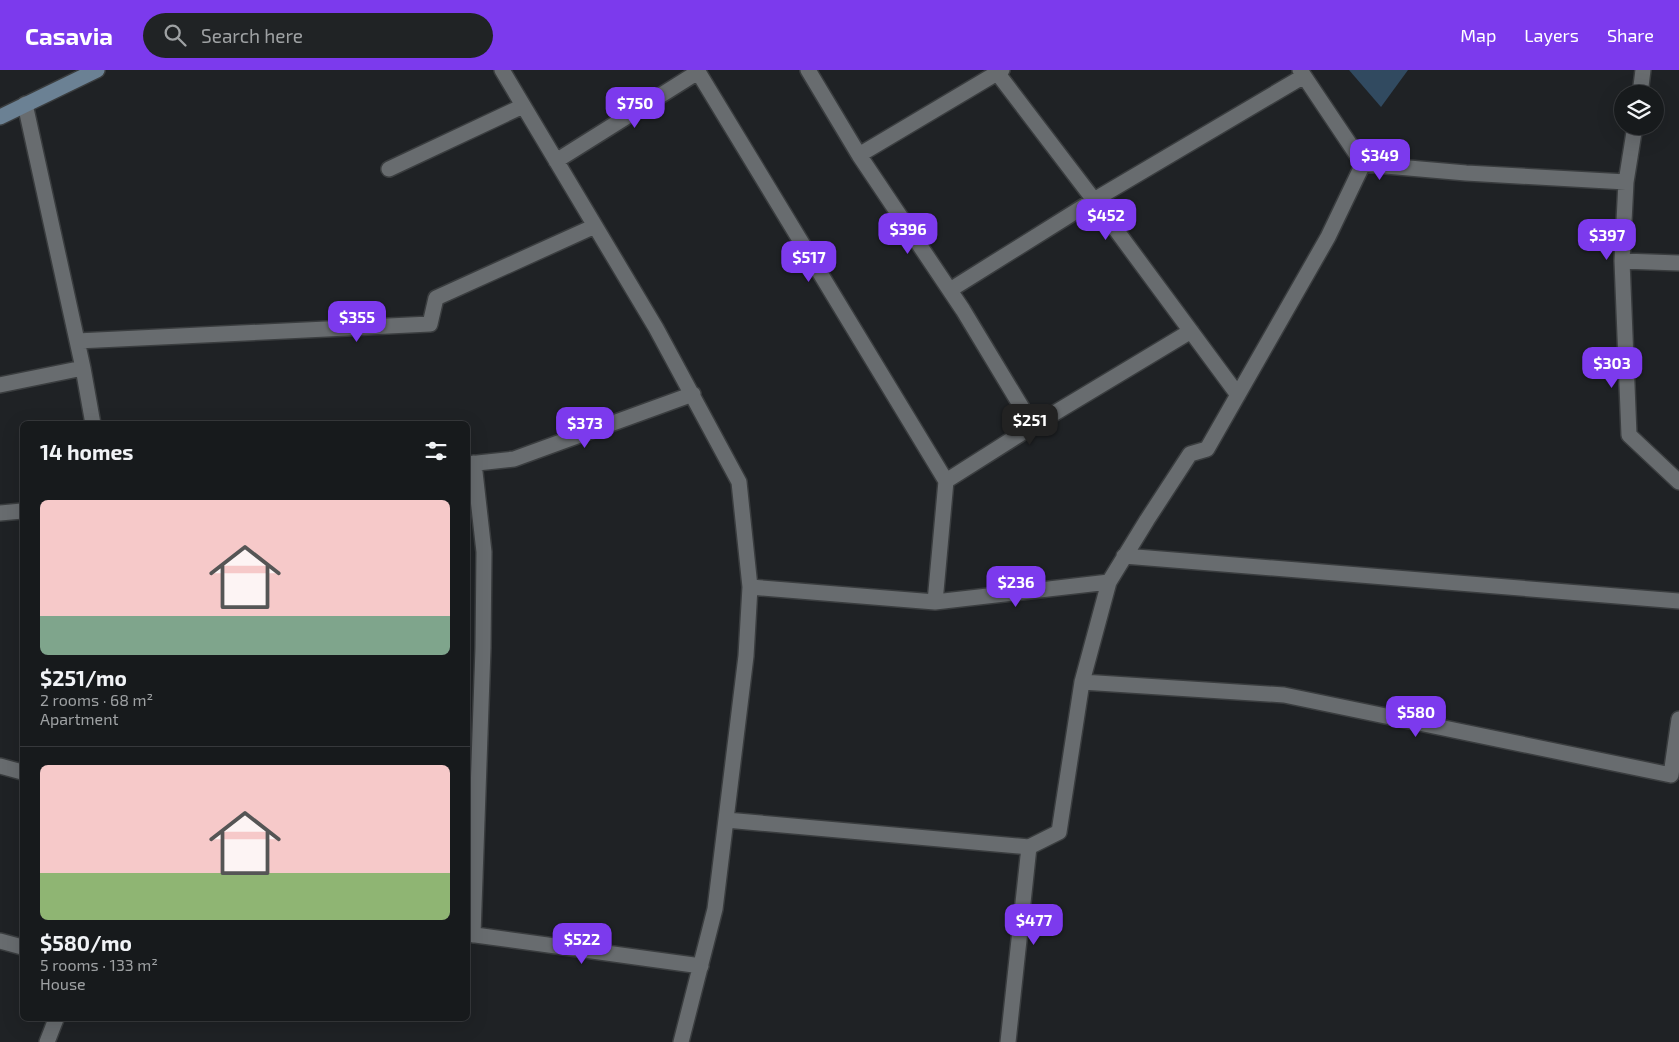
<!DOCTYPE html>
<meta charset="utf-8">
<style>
body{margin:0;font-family:"Exo 2",sans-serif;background:#202325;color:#f1f3f6;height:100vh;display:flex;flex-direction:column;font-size:19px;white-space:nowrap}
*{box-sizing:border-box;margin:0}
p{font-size:16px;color:#9ea1a3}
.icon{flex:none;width:28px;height:28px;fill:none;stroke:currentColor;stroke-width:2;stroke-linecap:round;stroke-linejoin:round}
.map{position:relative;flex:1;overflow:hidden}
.details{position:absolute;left:20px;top:351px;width:450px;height:600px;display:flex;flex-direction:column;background:#171a1c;border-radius:8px;box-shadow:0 5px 20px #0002,0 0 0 1px #36383b}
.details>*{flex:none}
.tools{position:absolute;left:1614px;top:15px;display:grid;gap:10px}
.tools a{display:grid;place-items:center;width:50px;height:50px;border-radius:50%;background:#171a1c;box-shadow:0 5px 20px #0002,0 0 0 1px #36383b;font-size:25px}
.price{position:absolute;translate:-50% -42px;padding:0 11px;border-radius:10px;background:#7c3aed;color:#fff;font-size:16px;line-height:32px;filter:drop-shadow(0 1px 2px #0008)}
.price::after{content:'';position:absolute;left:50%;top:30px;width:15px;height:11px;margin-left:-8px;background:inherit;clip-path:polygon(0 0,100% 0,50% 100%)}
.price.selected{background:#222;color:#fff}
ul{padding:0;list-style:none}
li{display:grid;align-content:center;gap:10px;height:265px;padding:0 20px}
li+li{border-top:1px solid #36383b}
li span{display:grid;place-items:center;height:155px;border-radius:8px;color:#555}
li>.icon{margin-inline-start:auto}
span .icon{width:90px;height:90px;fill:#fffc;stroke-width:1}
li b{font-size:21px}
h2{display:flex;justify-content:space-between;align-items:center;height:60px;padding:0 20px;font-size:21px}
header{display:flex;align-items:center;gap:30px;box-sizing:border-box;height:70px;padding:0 25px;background:#7c3aed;color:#fff}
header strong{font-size:24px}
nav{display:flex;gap:28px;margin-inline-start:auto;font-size:18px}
.search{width:350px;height:45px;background:#202325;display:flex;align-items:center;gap:12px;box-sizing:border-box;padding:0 18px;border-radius:28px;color:#9ea1a3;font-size:19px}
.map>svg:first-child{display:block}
</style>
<header>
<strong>Casavia</strong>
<div class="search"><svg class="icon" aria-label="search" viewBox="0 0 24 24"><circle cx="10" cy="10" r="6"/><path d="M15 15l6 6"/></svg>Search here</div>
<nav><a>Map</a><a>Layers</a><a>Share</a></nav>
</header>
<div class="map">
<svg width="1679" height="972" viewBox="0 0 1679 972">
<rect width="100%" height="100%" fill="#1f2225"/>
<!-- green -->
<path fill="#314a60" d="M1349,0h59l-27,37z"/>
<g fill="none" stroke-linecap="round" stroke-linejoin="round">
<!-- street casing -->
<g stroke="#3a3d3f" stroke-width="18">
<path id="street" d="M502,0l154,258 83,154 11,105 -4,69 -31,253 -34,133
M697,0l249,411
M808,0l51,85 104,155 70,116
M995,0l99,130 144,195
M1300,0l63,94
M1640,24l3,-24
M25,34l58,264 10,56
M859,85l143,-85
M556,91l142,-89
M389,99l134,-63
M1626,112l-4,79 57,2
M1622,191l7,174 50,47
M950,220l144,-90 210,-124
M77,271l353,-17 6,-26 159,-72
M0,315l83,-17
M468,394l46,-5 179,-65
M0,443l22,-2
M1124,486l555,45
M750,517l185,15 174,-20 38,-62 43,-66 17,-5 121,-212 35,-73 103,9 160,9 9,-56
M935,532l11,-121 87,-55 158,-95
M1082,612l202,13 387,80 8,-56
M0,696l22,6
M726,750l303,27 30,-15 23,-150 27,-100
M468,864l233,32
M473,865l10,-287 1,-96 -10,-89
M0,871l22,6
M47,972l9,-23
M1008,972l21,-195"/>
</g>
<!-- secondary casing -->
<g stroke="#3a3d3f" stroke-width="18">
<path id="secondary" d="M0,47l97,-47"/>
</g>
<!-- street -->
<use href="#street" stroke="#686c6f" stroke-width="15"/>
<!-- secondary -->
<use href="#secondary" stroke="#6b8194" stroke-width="15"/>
</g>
</svg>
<div class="tools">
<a><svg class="icon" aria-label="layers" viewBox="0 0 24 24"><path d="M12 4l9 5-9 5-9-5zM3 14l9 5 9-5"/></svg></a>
</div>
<b class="price" style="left:635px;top:59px">$750</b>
<b class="price" style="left:1380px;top:111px">$349</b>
<b class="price" style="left:1106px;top:171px">$452</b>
<b class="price" style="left:908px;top:185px">$396</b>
<b class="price" style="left:1607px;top:191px">$397</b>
<b class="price" style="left:809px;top:213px">$517</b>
<b class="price" style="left:357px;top:273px">$355</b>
<b class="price" style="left:1612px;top:319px">$303</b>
<b class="price selected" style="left:1030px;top:376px">$251</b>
<b class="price" style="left:585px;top:379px">$373</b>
<b class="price" style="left:1016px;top:538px">$236</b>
<b class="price" style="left:1416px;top:668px">$580</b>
<b class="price" style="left:1034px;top:876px">$477</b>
<b class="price" style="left:582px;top:895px">$522</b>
<section class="details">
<h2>14 homes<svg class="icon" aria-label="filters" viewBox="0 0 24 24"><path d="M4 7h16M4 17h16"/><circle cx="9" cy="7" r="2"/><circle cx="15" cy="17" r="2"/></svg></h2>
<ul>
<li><span style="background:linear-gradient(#f6c9c9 75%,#7fa58c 0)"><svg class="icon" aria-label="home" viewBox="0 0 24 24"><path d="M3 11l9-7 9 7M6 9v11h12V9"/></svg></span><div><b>$251/mo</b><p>2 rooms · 68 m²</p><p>Apartment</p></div></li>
<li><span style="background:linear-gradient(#f6c9c9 70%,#8fb573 0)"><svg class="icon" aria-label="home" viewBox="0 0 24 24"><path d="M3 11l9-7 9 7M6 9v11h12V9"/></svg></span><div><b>$580/mo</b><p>5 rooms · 133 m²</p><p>House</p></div></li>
</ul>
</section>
</div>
